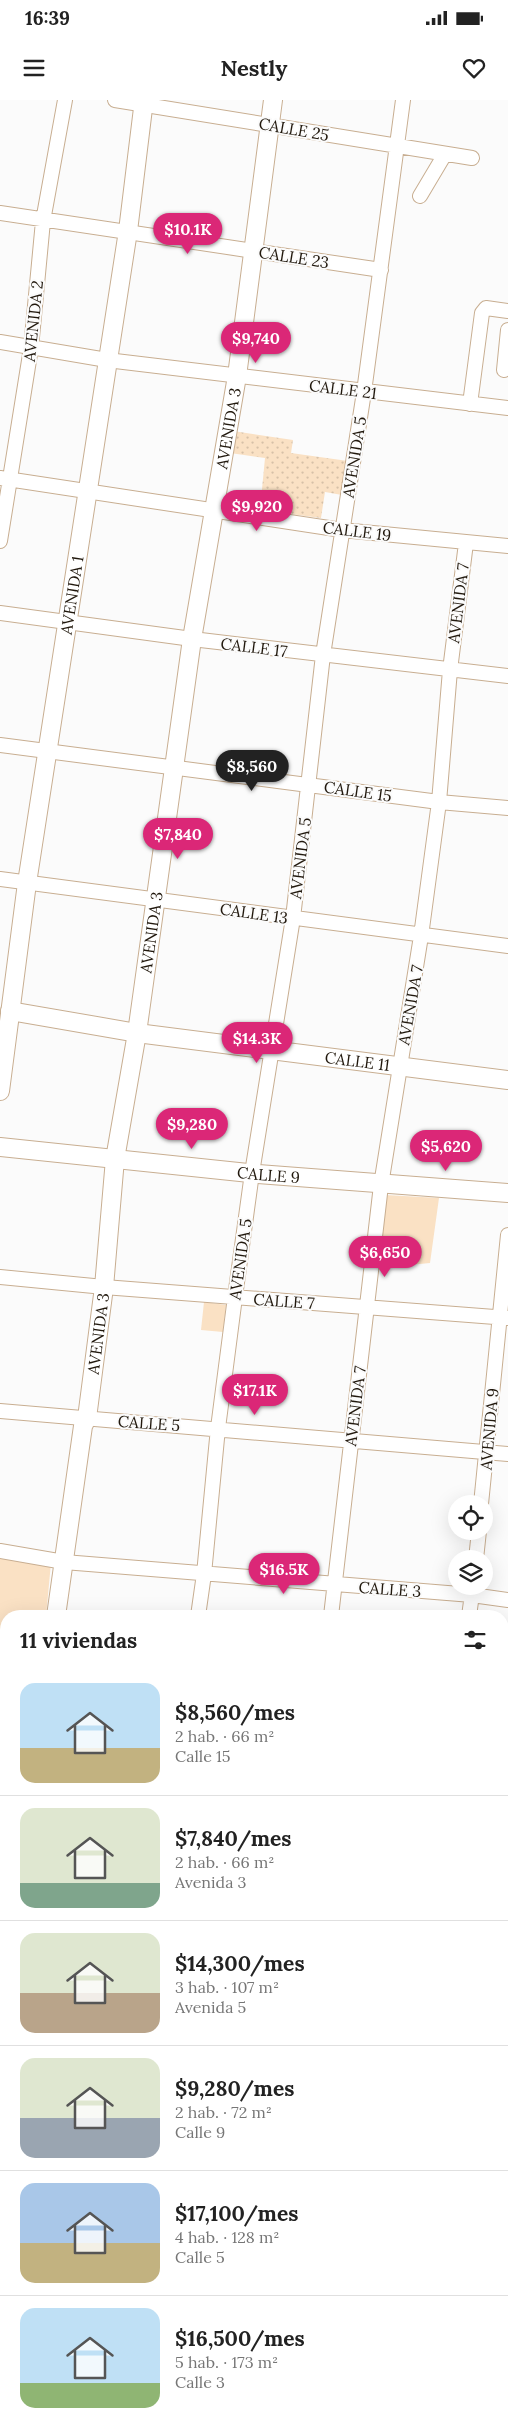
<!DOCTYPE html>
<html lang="es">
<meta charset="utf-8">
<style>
body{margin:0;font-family:Lora,serif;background:#f2f2f2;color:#222;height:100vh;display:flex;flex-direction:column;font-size:19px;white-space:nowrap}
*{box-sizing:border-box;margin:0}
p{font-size:16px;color:#767676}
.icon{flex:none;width:28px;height:28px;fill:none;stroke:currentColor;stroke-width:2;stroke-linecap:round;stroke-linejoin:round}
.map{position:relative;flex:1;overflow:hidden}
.sheet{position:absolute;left:0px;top:1510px;width:509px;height:821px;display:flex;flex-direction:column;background:#fff;border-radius:20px 20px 0 0;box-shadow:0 5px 20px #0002}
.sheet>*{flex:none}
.buttons{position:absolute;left:448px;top:1395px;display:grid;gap:10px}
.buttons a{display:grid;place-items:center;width:45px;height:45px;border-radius:50%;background:#fff;box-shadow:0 5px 20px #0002;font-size:25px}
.price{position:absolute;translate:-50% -42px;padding:0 11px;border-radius:18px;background:#db2777;color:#fff;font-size:16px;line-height:32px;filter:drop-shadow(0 1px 2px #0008)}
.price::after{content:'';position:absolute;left:50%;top:30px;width:15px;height:11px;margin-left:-8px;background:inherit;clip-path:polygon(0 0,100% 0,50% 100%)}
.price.selected{background:#222;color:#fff}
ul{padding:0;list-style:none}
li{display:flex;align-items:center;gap:15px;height:125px;padding:0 20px}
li+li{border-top:1px solid #e0e0e0}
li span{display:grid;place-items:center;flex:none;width:140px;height:100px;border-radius:15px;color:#555}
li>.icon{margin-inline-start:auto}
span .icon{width:60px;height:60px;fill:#fffc;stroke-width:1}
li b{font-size:21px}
h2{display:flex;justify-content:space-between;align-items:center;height:60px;padding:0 20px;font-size:21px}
.status{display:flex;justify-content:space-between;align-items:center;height:35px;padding:0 25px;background:#fff;direction:ltr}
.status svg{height:14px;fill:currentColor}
header{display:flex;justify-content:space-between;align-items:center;height:65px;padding:0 20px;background:#fff;font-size:22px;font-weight:800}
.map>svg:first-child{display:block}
</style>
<div class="status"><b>16:39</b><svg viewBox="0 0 49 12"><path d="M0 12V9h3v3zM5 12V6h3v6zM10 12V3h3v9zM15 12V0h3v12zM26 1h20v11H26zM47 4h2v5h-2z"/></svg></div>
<header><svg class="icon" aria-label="menu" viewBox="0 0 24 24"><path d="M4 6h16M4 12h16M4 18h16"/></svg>Nestly<svg class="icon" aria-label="heart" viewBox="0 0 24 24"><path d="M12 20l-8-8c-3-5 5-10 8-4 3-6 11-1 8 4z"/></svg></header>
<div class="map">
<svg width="508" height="2331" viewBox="0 0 508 2331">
<defs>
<pattern id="grass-dots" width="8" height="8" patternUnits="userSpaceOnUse" patternTransform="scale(1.25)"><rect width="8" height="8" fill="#fae1c4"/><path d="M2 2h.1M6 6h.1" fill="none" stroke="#d6c0a7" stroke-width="1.8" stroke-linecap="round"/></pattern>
</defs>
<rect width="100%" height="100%" fill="#fbfbfb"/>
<!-- grass -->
<path fill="url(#grass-dots)" d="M233,331l60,9 -2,13 57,8 -6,34 -17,-3 -4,26 -61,-8 5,-52 -35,-5z"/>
<!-- green -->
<path fill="#fae1c4" d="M386,1095l53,3 -9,65 -51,5z
M204,1202l22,3 -3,27 -22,-2z
M0,1454l51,9 -5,53h-40v45l-6,-1z
M367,2325h110l-1,6h-110z"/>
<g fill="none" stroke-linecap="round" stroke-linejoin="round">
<!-- minor casing -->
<g stroke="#c8ae91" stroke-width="16">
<path id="minor" d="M115,0l357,58
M420,96l25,-42
M0,113l381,57
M0,242l107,18 401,48
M504,270l4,-40
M470,304l12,-91 4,-5 22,3
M0,378l342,52 166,16
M0,441l31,-193 12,-127 22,-121
M0,513l192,26 316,37
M0,645l439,57 69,6
M0,779l508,67
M0,1177l104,10 404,31
M0,1311l508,43
M481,1404l27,-269
M0,1451l64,11 408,33 36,5
M476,1459l3,-28
M198,1516l6,-42 14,-146 17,-131 17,-124 41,-255 30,-263 41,-263 39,-292
M331,1516l50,-431 40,-249 18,-134 11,-132 16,-127
M469,1516l4,-29
M0,1577h6
M502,1653l6,1
M0,1714l6,1
M502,1796h6
M0,1849l6,1
M502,1917h6
M0,1980l6,1
M502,2042h6
M502,2206l6,-78
M93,2331v-6
M219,2331l1,-6
M355,2331l1,-6
M486,2331l2,-6"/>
</g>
<!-- major casing -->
<g stroke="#c8ae91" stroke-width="20">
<g id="major">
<path id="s1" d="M10,911l127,22 371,47"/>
<path id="s2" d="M0,991l27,-208 101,-652 16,-131"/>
<path id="s3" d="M0,1047l258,27 250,19"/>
<path id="s4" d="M56,1516l27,-190 4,-8 17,-131 11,-128 22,-126 55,-394 45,-263 36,-276"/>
<path d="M0,1947l6,-45"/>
<path d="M0,2114h6"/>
<path d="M502,2168h6"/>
<path d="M0,2245l6,1"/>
<path d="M502,2305h6"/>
</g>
</g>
<!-- minor -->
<use href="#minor" stroke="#fff" stroke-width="14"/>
<!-- major -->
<use href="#major" stroke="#fff" stroke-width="18"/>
</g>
<g text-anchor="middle" stroke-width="4" stroke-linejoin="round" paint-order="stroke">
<!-- street labels -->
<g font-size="16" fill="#21180d" stroke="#fbfbfb">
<text transform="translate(294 29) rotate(10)" y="6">CALLE 25</text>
<text transform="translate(294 157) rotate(9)" y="6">CALLE 23</text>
<text transform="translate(33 221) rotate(-84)" y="6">AVENIDA 2</text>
<text transform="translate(343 289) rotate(7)" y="6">CALLE 21</text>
<text dy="6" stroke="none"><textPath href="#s4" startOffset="1201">AVENIDA 3</textPath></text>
<text transform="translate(354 357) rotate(-81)" y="6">AVENIDA 5</text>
<text transform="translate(357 431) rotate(7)" y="6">CALLE 19</text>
<text dy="6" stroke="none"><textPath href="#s2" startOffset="501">AVENIDA 1</textPath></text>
<text transform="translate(458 503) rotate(-83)" y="6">AVENIDA 7</text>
<text transform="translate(254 547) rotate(7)" y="6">CALLE 17</text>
<text transform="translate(358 691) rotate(8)" y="6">CALLE 15</text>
<text transform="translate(300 758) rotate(-83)" y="6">AVENIDA 5</text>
<text transform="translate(254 813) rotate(8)" y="6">CALLE 13</text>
<text dy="6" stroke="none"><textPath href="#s4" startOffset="691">AVENIDA 3</textPath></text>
<text transform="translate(410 905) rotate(-80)" y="6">AVENIDA 7</text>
<text dy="6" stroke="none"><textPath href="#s1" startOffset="351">CALLE 11</textPath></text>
<text dy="6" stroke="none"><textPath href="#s3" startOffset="270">CALLE 9</textPath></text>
<text transform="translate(240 1159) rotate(-82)" y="6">AVENIDA 5</text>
<text transform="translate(284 1201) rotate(4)" y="6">CALLE 7</text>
<text dy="6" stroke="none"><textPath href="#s4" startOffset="286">AVENIDA 3</textPath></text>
<text transform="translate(355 1306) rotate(-83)" y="6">AVENIDA 7</text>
<text transform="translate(149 1323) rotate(4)" y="6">CALLE 5</text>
<text transform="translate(489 1329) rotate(-85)" y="6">AVENIDA 9</text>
<text transform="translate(390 1489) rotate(4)" y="6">CALLE 3</text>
</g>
</g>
</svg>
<div class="buttons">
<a><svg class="icon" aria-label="locate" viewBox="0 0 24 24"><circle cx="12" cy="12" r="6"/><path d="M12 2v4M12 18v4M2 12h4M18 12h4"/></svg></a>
<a><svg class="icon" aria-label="layers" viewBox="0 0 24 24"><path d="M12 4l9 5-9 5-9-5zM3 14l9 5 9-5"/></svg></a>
</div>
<b class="price" style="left:188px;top:155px">$10.1K</b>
<b class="price" style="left:256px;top:264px">$9,740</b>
<b class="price" style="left:257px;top:432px">$9,920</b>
<b class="price selected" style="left:252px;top:692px">$8,560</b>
<b class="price" style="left:178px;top:760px">$7,840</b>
<b class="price" style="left:257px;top:964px">$14.3K</b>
<b class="price" style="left:192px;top:1050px">$9,280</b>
<b class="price" style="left:446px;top:1072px">$5,620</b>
<b class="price" style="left:385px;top:1178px">$6,650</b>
<b class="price" style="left:255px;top:1316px">$17.1K</b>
<b class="price" style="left:284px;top:1495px">$16.5K</b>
<section class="sheet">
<h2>11 viviendas<svg class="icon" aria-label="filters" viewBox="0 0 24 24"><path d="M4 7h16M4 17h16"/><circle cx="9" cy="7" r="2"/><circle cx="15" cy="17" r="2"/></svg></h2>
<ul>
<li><span style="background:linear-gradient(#bfe0f5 65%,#c2b280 0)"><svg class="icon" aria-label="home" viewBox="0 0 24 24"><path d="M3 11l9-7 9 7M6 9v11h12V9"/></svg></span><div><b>$8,560/mes</b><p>2 hab. · 66 m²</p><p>Calle 15</p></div></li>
<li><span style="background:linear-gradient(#dfe7d0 75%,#7fa58c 0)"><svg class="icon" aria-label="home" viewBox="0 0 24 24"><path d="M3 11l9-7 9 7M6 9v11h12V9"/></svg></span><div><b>$7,840/mes</b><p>2 hab. · 66 m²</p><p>Avenida 3</p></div></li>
<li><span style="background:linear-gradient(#dfe7d0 60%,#b9a48a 0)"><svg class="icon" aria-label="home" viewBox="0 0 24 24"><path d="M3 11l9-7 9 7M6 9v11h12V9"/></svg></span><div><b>$14,300/mes</b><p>3 hab. · 107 m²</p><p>Avenida 5</p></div></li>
<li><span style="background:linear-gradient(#dfe7d0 60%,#9aa5b1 0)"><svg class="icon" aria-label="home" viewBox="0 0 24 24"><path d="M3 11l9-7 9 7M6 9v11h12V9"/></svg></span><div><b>$9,280/mes</b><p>2 hab. · 72 m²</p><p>Calle 9</p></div></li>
<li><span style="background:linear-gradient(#a9c7e8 60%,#c2b280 0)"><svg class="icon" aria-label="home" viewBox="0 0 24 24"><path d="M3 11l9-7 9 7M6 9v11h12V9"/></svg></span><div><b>$17,100/mes</b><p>4 hab. · 128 m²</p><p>Calle 5</p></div></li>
<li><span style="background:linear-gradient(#bfe0f5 75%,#8fb573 0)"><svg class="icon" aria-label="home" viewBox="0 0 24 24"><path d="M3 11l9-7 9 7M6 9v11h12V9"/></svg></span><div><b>$16,500/mes</b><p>5 hab. · 173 m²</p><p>Calle 3</p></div></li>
</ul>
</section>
</div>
